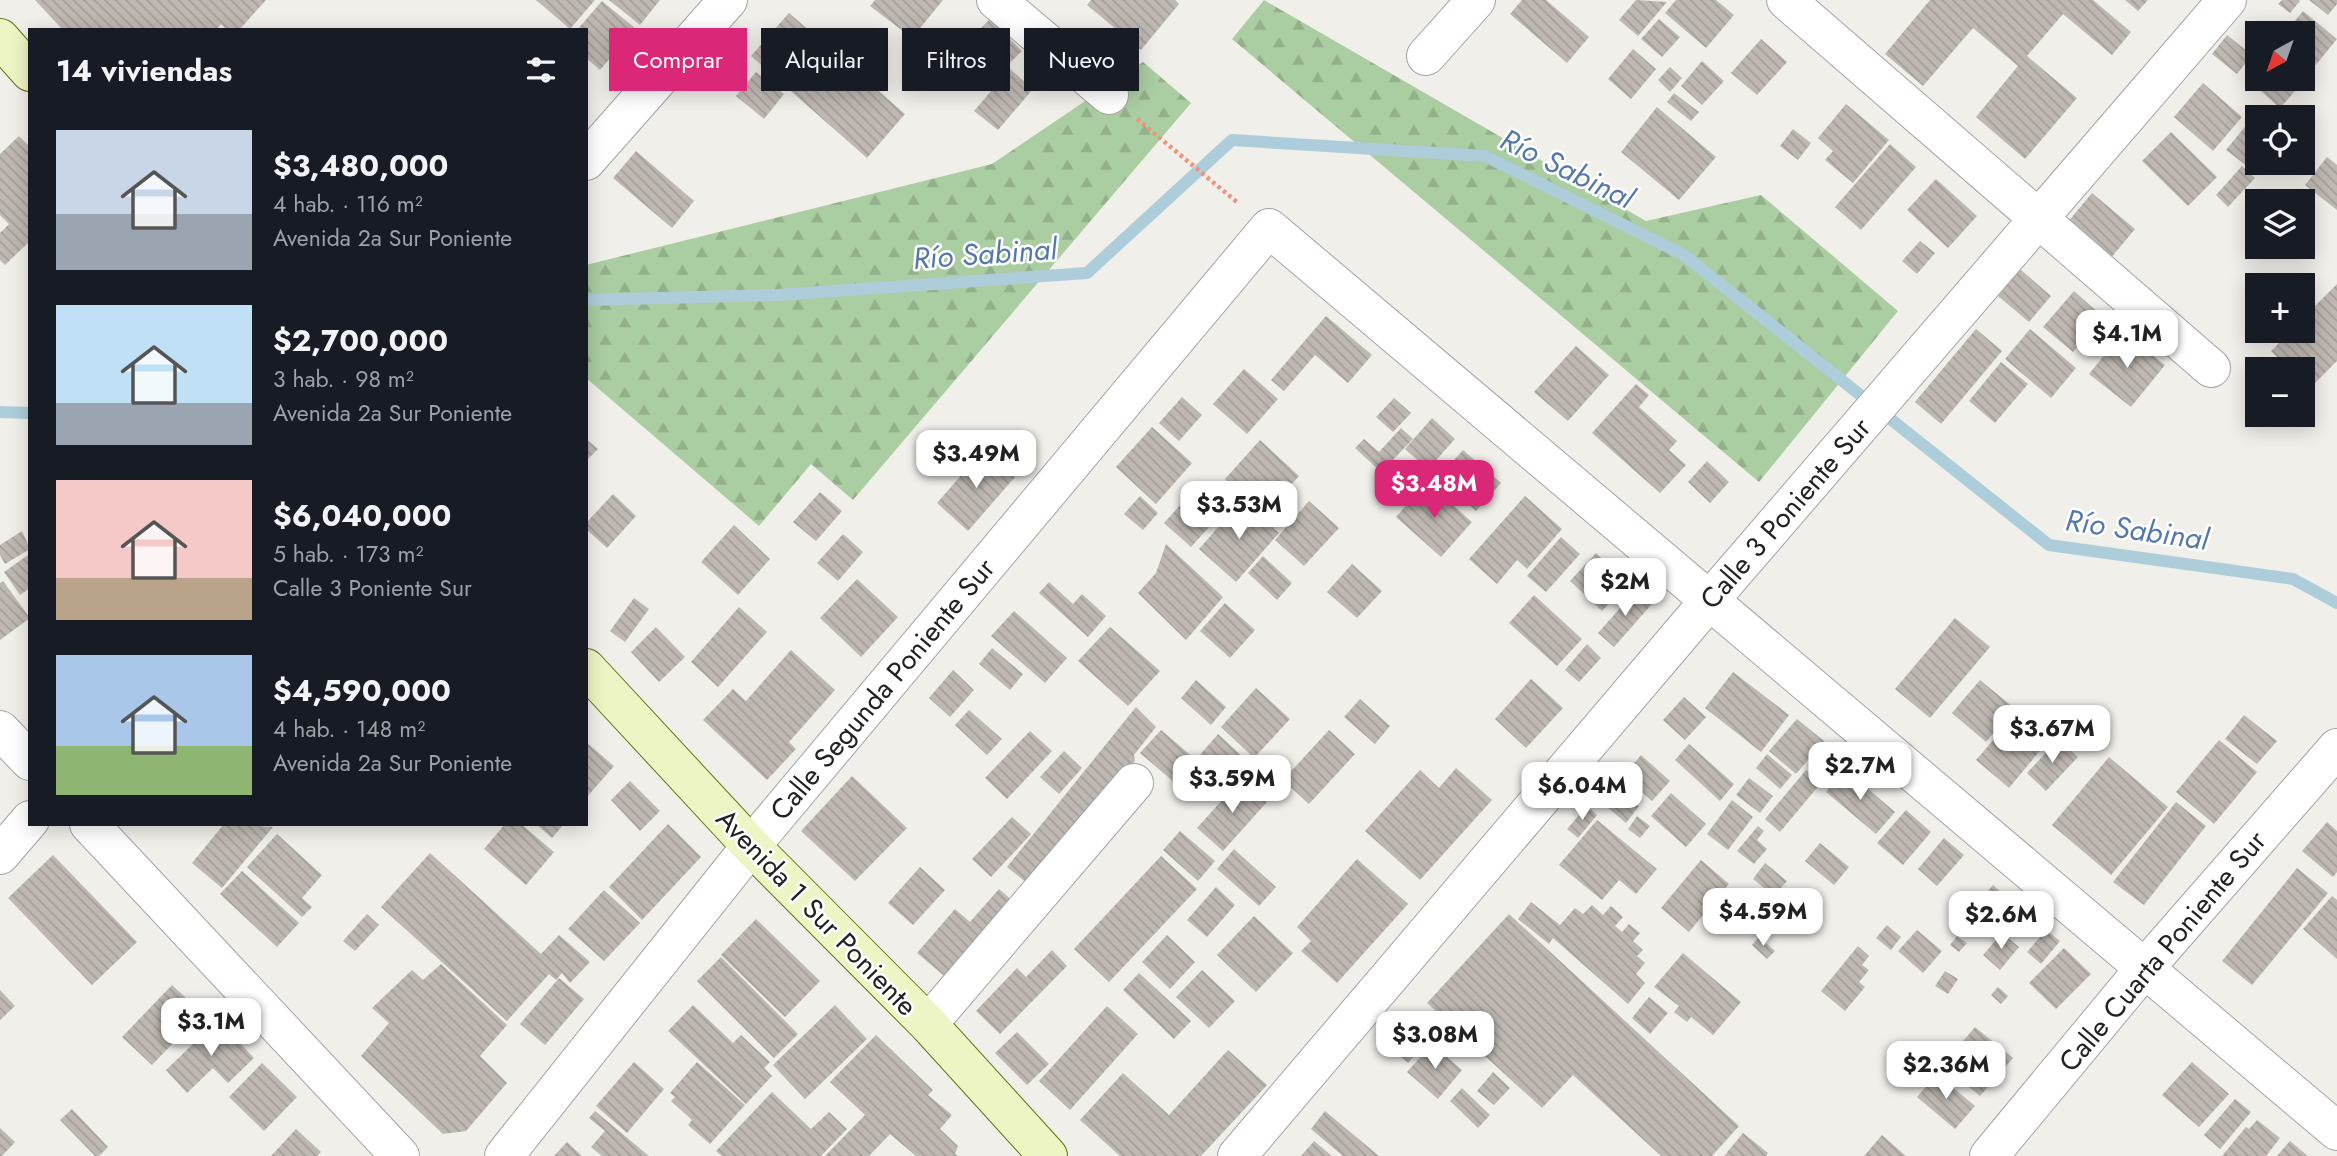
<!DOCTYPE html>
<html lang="es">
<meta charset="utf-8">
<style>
body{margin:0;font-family:Jost,sans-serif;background:#242831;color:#f1f3f6;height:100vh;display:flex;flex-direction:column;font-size:26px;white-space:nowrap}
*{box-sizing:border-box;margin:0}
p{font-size:23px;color:#9ea1a6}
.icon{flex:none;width:38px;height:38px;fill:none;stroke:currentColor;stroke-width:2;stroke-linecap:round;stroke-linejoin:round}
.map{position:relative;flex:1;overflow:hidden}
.details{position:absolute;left:28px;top:28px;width:560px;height:798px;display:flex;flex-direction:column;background:#171b24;border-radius:0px;box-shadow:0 4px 18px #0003}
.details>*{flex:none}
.hud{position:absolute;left:609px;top:28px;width:665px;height:63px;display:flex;gap:14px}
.needle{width:46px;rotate:220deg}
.buttons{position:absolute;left:2245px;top:21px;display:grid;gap:14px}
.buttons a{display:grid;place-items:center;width:70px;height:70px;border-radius:0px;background:#171b24;box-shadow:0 4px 18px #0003;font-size:35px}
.price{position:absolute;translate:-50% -60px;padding:0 16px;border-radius:14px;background:#fff;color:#222;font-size:23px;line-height:46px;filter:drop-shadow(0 2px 4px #0008)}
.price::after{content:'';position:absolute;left:50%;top:42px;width:21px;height:16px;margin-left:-10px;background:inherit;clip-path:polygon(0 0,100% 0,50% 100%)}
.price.selected{background:#db2777;color:#fff}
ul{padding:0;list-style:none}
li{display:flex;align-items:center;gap:21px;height:175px;padding:0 28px}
li span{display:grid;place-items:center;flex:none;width:196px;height:140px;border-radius:0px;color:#555}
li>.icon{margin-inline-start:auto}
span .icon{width:84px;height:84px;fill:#fffc;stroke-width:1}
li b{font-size:30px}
h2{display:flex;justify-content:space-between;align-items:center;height:84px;padding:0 28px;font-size:30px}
.chip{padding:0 24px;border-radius:0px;background:#171b24;box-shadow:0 4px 18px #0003;font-size:24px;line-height:63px}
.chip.selected{background:#db2777;color:#fff}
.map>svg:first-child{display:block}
</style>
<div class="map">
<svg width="2337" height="1156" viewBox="0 0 2337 1156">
<defs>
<pattern id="forest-firs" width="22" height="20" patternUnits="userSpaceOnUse" patternTransform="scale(1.75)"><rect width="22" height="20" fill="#abcda2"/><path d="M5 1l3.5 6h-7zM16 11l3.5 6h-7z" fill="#93b08b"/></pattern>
<pattern id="building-back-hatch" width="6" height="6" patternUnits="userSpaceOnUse" patternTransform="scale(1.75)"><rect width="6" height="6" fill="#bfb8b2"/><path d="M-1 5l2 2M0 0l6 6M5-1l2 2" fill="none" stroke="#a49e99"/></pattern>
</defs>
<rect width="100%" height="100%" fill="#f1efea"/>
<!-- forest -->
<path fill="url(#forest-firs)" d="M1264,0l382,221 115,-26 137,116 -139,171 -527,-443z
M1143,62l48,41 -338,397 -42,-36 -52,62 -173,-148v-113l406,-101z"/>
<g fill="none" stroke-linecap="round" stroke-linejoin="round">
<!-- stream -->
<path stroke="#aecddb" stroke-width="12" d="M586,300l192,-5 309,-22 145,-133 253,16 199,99 365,290 244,34 44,24
M0,412l30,1"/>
</g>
<!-- building -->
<path fill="url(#building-back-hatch)" d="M35,0h231l-27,30h-12l-6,-6 -5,6h-153z
M536,0h59l-25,29z
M609,0h51l-20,25z
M875,0h68l-31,38 -42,-32z
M1091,0h84l4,4 -38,46 -54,-45z
M1522,0h24l43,37 -22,26 -57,-49z
M1636,0l31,2 -29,34 -19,-16z
M1676,0h40l18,15 -28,33 -41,-35z
M1930,0h163l38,32 -19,23 -49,-41 -36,42 50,42 -52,61 -49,-42 42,-51 -45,-38 -50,58 -38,-32z
M2125,0h23l-10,11z
M2282,0h16l2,1 -10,12 -12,-9z
M2309,0h28v4l-9,11z
M602,1l33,27 -35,42 -14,-12v-28h-9z
M2303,11l34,28 -23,28 -11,-9v-25h-18z
M789,13l116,101 -38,44 -116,-102z
M990,19l32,32 -32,31 -32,-31z
M1659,19l21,18 -18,20 -21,-18z
M2227,35l25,20 -15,19 -25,-20z
M1761,39l26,23 -30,33 -26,-22z
M1633,49l23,20 -25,30 -23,-20z
M1702,61l22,20 -22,24 -21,-19z
M1670,67l12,11 -12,14 -12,-12z
M1010,69l23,20 -35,41 -24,-19z
M756,72l28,22 -20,25 -28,-23z
M2258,79h25l13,11 -16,18 -27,-24z
M2203,83l39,34 -29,34 -39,-34z
M1674,93l25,19 -8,9 -24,-19z
M1846,104l43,36 -36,43 -28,-23 8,-9 -15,-13z
M2288,105l15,12h-26z
M1657,107l59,50 -37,43 -58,-48z
M2248,123l10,7v33h5l-7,10 -30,-23z
M1793,129l18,14 -13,17 -18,-14z
M2171,132l46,45 -29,29 -46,-45z
M19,136l11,11v94l-25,24 -5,-5v-27l9,-9 -9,-9v-61z
M1890,144l26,23 -55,63 -26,-23z
M636,151l58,50 -22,27 -59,-50z
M2327,157l10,8v45l-32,-25z
M2242,166l13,12 -27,29 -12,-12z
M1936,179l41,37 -29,32 -41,-38z
M2092,193l43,36 -25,30 -43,-36z
M1920,241l15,12 -18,21 -15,-13z
M2020,269l31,27 -22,26 -31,-26z
M2337,284v77l-28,28 -6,-6v-14h-14l-18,-18 20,-20h12v-13z
M2074,291l29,26 -30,35 -30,-25z
M2258,304v27h15l-6,8 -22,-16z
M1326,316l46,39 -24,28 -33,-28 -31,36 -13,-11z
M1976,329l26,22 -61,73 -26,-22z
M2030,329l46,39 -25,30 -46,-39z
M2123,332l42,33 -34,42 -42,-33z
M1576,346l33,29 -41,46 -34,-29z
M2001,362l27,22 -33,39 -26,-22z
M1244,369l34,30 -31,35 -34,-30z
M1636,384l13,11 -10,12 38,34 -8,9 17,15 -26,28 -68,-60z
M1182,397l20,18 -23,26 -20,-18z
M1394,398l17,15 -18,19 -17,-15z
M1432,418l23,21 -27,30 -23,-20z
M1152,427l40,36 -36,41 -40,-37z
M1401,428l12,11 -32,33 -26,-24 9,-9 15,13z
M586,439l12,10 -12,12z
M1260,440l39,36 -35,38 -39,-35z
M984,449l31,28 -47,54 -31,-28z
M1463,450l38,33 -25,28 -38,-33z
M1707,461l22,21 -19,21 -22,-21z
M1427,482l45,40 -31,35 -45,-40z
M820,492l22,19 -26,30 -23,-19z
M1192,492l27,24 -28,31 -27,-24z
M613,494l23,22 -29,32 -21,-19v-6z
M1140,496l18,17 -15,17 -19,-16z
M1525,496l37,33 -35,40 -10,-9 -20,24 -28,-25z
M1242,500l37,33 -43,49 -37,-33z
M1309,501l30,27 -35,38 -29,-26z
M734,525l36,34 -32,36 -37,-33z
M22,531l8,18 -25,15 -5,-9v-10z
M843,534l20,18 -25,29 -21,-18z
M1561,537l19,17 -34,38 -19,-16z
M1166,544l57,53 -37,43 -48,-47 18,-20z
M1596,553l33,30 -27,28 -32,-30z
M28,555l2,33 -10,7 -16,-23z
M1263,556l29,27 -15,17 -29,-27z
M1352,564l30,27 -25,27 -30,-26z
M857,579l41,38 -37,40 -41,-39z
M3,581l27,37 -30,22v-57z
M1049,582l24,22 9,-10 24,22 -18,21 -49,-44z
M1636,590l16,14 -38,43 -16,-14z
M1534,595l48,44 -25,27 -48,-43z
M634,598l15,11 -24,33 -15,-11z
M1225,603l30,27 -25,28 -30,-27z
M739,607l28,25 -49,55 -27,-25z
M1014,611l53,47 -22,25 -54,-47z
M1955,618l35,29 -60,71 -35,-29z
M656,627l29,30 -26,25 -28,-30z
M1110,627l50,44 -32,35 -50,-45z
M1587,644l14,14 -22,24 -14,-12z
M992,648l31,26 -13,16 -31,-26z
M791,650l44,40 -46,52 7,7 -29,31 -64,-60 30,-31 13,12z
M953,670l21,20 -24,27 -21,-19z
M1733,672l56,43 -28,37 -56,-44z
M1531,679l32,29 -37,40 -31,-29z
M1196,680l30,27 -15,18 -30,-27z
M1980,680l34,28 -28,34 -34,-29z
M1256,688l34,31 -36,39 -33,-31z
M1684,697l22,20 -21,23 -22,-20z
M1360,699l30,27 -15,18 -31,-27z
M1136,707l20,20 -22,28 1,6 -103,126 -25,-20z
M2021,708l32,27 -44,53 -33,-28z
M969,710l33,29 -15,16 -32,-30z
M2244,715l33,26 -20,23 -32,-25z
M1797,719l27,22 -28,33 -27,-23z
M1161,730l33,28 -20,24 -34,-29z
M1329,730l26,24 -46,50 -26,-24z
M1030,731l22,20 -45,48 -22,-21z
M1218,734l25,23 -26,30 -26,-22z
M2059,739l19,18 -32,34 -19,-18z
M2219,740l38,32 -43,52 -38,-32z
M586,742l28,24 -28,32z
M1689,744l45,40 -14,17 -45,-41z
M1064,751l18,17 -23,26 -19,-17z
M1767,754l25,21 -12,14 -24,-21z
M1641,755l29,26 -18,20 -28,-26z
M2109,757l59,50 -57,68 -59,-50z
M1456,768l36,32 -72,80 -55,-49 55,-61 19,18z
M1845,769l50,43 -19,22 -50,-42z
M1806,770l15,13 -41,49 -15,-13z
M852,776l55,52 -52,53 -54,-50z
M1749,778l24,18 -13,17 -24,-18z
M1241,779l26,23 -44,49 -26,-23z
M630,781l30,30 -20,20 -29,-31z
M1608,781l31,25 -13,17 -31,-26z
M1671,793l35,31 -20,23 -35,-31z
M1732,800l21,17 -25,33 -21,-16z
M2176,802l30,24 -62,79 -31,-23z
M1587,806l10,9 -19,23 -11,-9z
M1906,810l25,22 -28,33 -26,-22z
M1637,816l13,10 -10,12 -12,-9z
M1012,817l19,17 -40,43 -19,-18z
M1597,820l60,49 -21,25 -17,-14 -17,20 -43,-35z
M2327,822l10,9v41l-4,5 -31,-26z
M224,824l49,3 -51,61 -30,-25z
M505,824h16l33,28 -28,33 -42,-36z
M536,824h28l-12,14z
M668,824l33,33 -59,63 -33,-33z
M1758,826l6,5 -7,9 10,9 -13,15 -17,-13z
M1180,831l35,30 -17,20 -35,-31z
M277,834l45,41 -20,23 10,9 -10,10 -55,-50z
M1944,838l20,17 -27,31 -19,-17z
M1820,843l29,24 -15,18 -29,-24z
M1234,849l42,38 -17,19 -42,-37z
M430,853l111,101 18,-19 31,27 -20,21 -8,-10 -6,7 -7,-6 -42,47 -126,-114z
M53,855l84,87 -45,43 -84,-87z
M1161,856l36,33 -88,93 -35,-33z
M1357,859l51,45 -71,79 -36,-32 10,-10 -14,-14z
M1701,860l28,24 -40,48 -28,-24z
M1765,863l22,18 -13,15 -21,-17z
M920,867l25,23 -32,35 -25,-22z
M2297,868l31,25 -76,92 -30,-24z
M242,871l57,52 -22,24 -57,-53z
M1993,885l11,10 -24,29 -12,-9z
M1216,887l19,18 -28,32 -20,-17z
M999,889l22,19 -66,77 -38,-32 38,-44 15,13z
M604,890l36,33 -36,38 -36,-32z
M2332,896l5,4v59l-34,-30z
M1531,902l29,23 15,-17 8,6 9,-9 11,10 8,-9 12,11 -8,9 7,6 7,-8 11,9 -7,8 10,9 -6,6 8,7 -9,11 9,9 -17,21 -75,-66 -4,6 -31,-25z
M367,914l12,11 -24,26 -12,-10z
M1509,914l230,212 -27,30h-51l-88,-81 -31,33 -115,-105z
M1254,916l39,37 -37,39 -39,-37z
M756,919l64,62 -35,36 -64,-62z
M1887,925l14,12 -10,13 -15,-12z
M1917,930l25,21 -19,22 -25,-22z
M2046,930l14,11 -19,23 -14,-12z
M2002,933l17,14 -19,23 -17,-15z
M1167,935l28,27 -25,27 -28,-27z
M1957,936l10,7 -8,9 -9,-7z
M1759,937l16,14 -8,8 -15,-14z
M1858,946l11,10 -7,9 7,5 -10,12 6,5 -20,24 -24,-20z
M2064,948l27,26 -35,35 -27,-26z
M1052,950l15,16 -67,68 -24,-23 41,-43 9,9z
M1683,953l58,49 -28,33 -22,-18 -4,5 -13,-10 5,-6 -25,-19z
M721,957l77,77 -24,24 -77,-77z
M441,964l66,61 -27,31 27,27 -41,48 -23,3 -82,-78 28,-33 -17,-15 40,-38 11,10z
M1202,970l33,31 -26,27 -33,-31z
M1945,971l13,8 -10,15 -13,-8z
M1139,973l52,48 -17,18 -51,-49z
M559,978l25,21 -39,46 -25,-21z
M172,985l30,28 -50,52 -30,-28z
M1998,987l10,9 -7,8 -10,-9z
M0,990l15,16 -15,14z
M1649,997l19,16 -18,21 -18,-16z
M693,1005l40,38 8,-8 29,27 -6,6 8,8 -26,28 -78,-73z
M835,1005l32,34 -62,60 -32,-34z
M1107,1006l31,28 -68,76 -31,-29z
M1436,1018l15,13 -12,13 -15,-14z
M218,1020l36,38 -26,25 -15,-15 -26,25 -21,-23z
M1975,1027l38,31 -33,38 -37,-31z
M1017,1032l32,32 -22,21 -32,-32z
M1410,1034l13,12 -15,17 -14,-12z
M876,1035l57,55 -5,5 24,20 -12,14 18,17 -3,8 3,2h-42l-26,-22 -21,22h-44l40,-41 -35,-33z
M1432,1044l30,26 -24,29 -31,-27z
M1228,1050l39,35 -66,71h-81l-40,-36 43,-47 46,42z
M634,1062l30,27 -37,44 -31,-27z
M697,1062l48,43 -35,39 -22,-19 4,-5 -21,-19 4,-4 -5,-4z
M2192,1062l37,32 -30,33 -37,-32z
M262,1063l35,34 -33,34 -35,-34z
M1493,1072l17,16 -16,17 -17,-14z
M1937,1074l38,32 -20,23 -38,-32z
M1462,1088l28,27 -12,13 -28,-27z
M772,1092l39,37 18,-17 18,17 -26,27h-99l-6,-5z
M2235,1099l16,13 -31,37 -16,-14z
M72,1109l36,38 -9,9h-4l-35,-36z
M595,1111l54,45h-47l-11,-9 14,-16 -16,-13z
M1325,1111l54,45h-36l-32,-27z
M2257,1120l23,18 -14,18h-44l24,-29 3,2z
M0,1128l15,14 -13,14h-2z
M296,1129l25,23 -4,4h-46z
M1743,1133l25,20 -2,3h-42z
M1882,1135l24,21h-42z
M1314,1141l18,15h-31z
M2290,1141l18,15h-31z
M567,1142l15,14h-28z"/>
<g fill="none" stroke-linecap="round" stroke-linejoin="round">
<!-- street casing -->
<g stroke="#a3a3a3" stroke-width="40">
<path id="street" d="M996,0l113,95
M1786,0l425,368
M1426,56l50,-56
M586,161l142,-161
M0,730l30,31
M89,824l311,332
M0,855l30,-35
M928,1024l206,-241
M504,1156l247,-310 518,-618 1068,903
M1237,1156l472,-555 518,-601
M1989,1156l155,-187 193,-221"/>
</g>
<!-- secondary casing -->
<g stroke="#5f730f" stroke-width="40">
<path id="secondary" d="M0,38l30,34
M586,668l165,178 177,178 120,132"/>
</g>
<!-- path -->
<path stroke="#ef937d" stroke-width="4.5" stroke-dasharray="3.5 3.5" stroke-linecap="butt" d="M1137,119l101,84"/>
<!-- street -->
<use href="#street" stroke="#fff" stroke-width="38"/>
<!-- secondary -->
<use href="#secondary" stroke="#eef5c4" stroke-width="38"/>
</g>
<g text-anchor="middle" stroke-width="5" stroke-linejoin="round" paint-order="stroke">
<!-- street labels -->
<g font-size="28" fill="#222" stroke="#fff">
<text transform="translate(1785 513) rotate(-49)" y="10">Calle 3 Poniente Sur</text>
<text transform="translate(882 689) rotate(-50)" y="10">Calle Segunda Poniente Sur</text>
<text transform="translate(817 912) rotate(46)" y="10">Avenida 1 Sur Poniente</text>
<text transform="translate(2162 951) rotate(-50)" y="10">Calle Cuarta Poniente Sur</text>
</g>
<!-- water labels -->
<g font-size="30" font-style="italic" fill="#5578ab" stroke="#fff">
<text transform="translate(1567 169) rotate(26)" y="10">Río Sabinal</text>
<text transform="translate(985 254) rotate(-4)" y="10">Río Sabinal</text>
<text transform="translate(2137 530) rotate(8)" y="10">Río Sabinal</text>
</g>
</g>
</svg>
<div class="buttons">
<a><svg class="needle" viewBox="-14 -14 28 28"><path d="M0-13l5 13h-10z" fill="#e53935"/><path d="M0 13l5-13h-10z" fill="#9ea1a6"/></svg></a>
<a><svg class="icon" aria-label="locate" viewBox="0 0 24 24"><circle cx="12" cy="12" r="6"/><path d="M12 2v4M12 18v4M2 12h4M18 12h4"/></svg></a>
<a><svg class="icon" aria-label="layers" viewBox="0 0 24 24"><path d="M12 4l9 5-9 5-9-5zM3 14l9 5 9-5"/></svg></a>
<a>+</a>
<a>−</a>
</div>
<b class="price" style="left:2127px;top:370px">$4.1M</b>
<b class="price" style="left:976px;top:490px">$3.49M</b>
<b class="price selected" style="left:1434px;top:520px">$3.48M</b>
<b class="price" style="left:1239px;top:541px">$3.53M</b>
<b class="price" style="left:1625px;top:618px">$2M</b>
<b class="price" style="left:2052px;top:765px">$3.67M</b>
<b class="price" style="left:1860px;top:802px">$2.7M</b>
<b class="price" style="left:1232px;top:815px">$3.59M</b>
<b class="price" style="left:1582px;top:822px">$6.04M</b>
<b class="price" style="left:1763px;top:948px">$4.59M</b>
<b class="price" style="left:2001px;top:951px">$2.6M</b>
<b class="price" style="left:211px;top:1058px">$3.1M</b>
<b class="price" style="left:1435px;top:1071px">$3.08M</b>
<b class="price" style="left:1946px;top:1101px">$2.36M</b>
<div class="hud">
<a class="chip selected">Comprar</a>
<a class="chip">Alquilar</a>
<a class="chip">Filtros</a>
<a class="chip">Nuevo</a>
</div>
<section class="details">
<h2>14 viviendas<svg class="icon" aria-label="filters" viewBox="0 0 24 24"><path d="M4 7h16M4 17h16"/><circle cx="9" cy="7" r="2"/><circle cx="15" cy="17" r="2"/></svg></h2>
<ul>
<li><span style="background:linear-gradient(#c9d6e8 60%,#9aa5b1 0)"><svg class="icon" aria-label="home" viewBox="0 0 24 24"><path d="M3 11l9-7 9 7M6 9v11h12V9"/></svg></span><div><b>$3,480,000</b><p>4 hab. · 116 m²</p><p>Avenida 2a Sur Poniente</p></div></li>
<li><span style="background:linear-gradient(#bfe0f5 70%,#9aa5b1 0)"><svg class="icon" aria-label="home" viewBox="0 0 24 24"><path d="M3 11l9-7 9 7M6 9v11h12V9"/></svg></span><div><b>$2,700,000</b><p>3 hab. · 98 m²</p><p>Avenida 2a Sur Poniente</p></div></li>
<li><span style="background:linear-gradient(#f6c9c9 70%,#b9a48a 0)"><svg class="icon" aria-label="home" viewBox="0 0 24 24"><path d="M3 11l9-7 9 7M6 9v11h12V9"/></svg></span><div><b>$6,040,000</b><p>5 hab. · 173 m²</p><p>Calle 3 Poniente Sur</p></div></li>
<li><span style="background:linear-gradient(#a9c7e8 65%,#8fb573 0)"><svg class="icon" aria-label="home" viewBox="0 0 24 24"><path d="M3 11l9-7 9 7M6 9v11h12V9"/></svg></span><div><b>$4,590,000</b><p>4 hab. · 148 m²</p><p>Avenida 2a Sur Poniente</p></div></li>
</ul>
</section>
</div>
